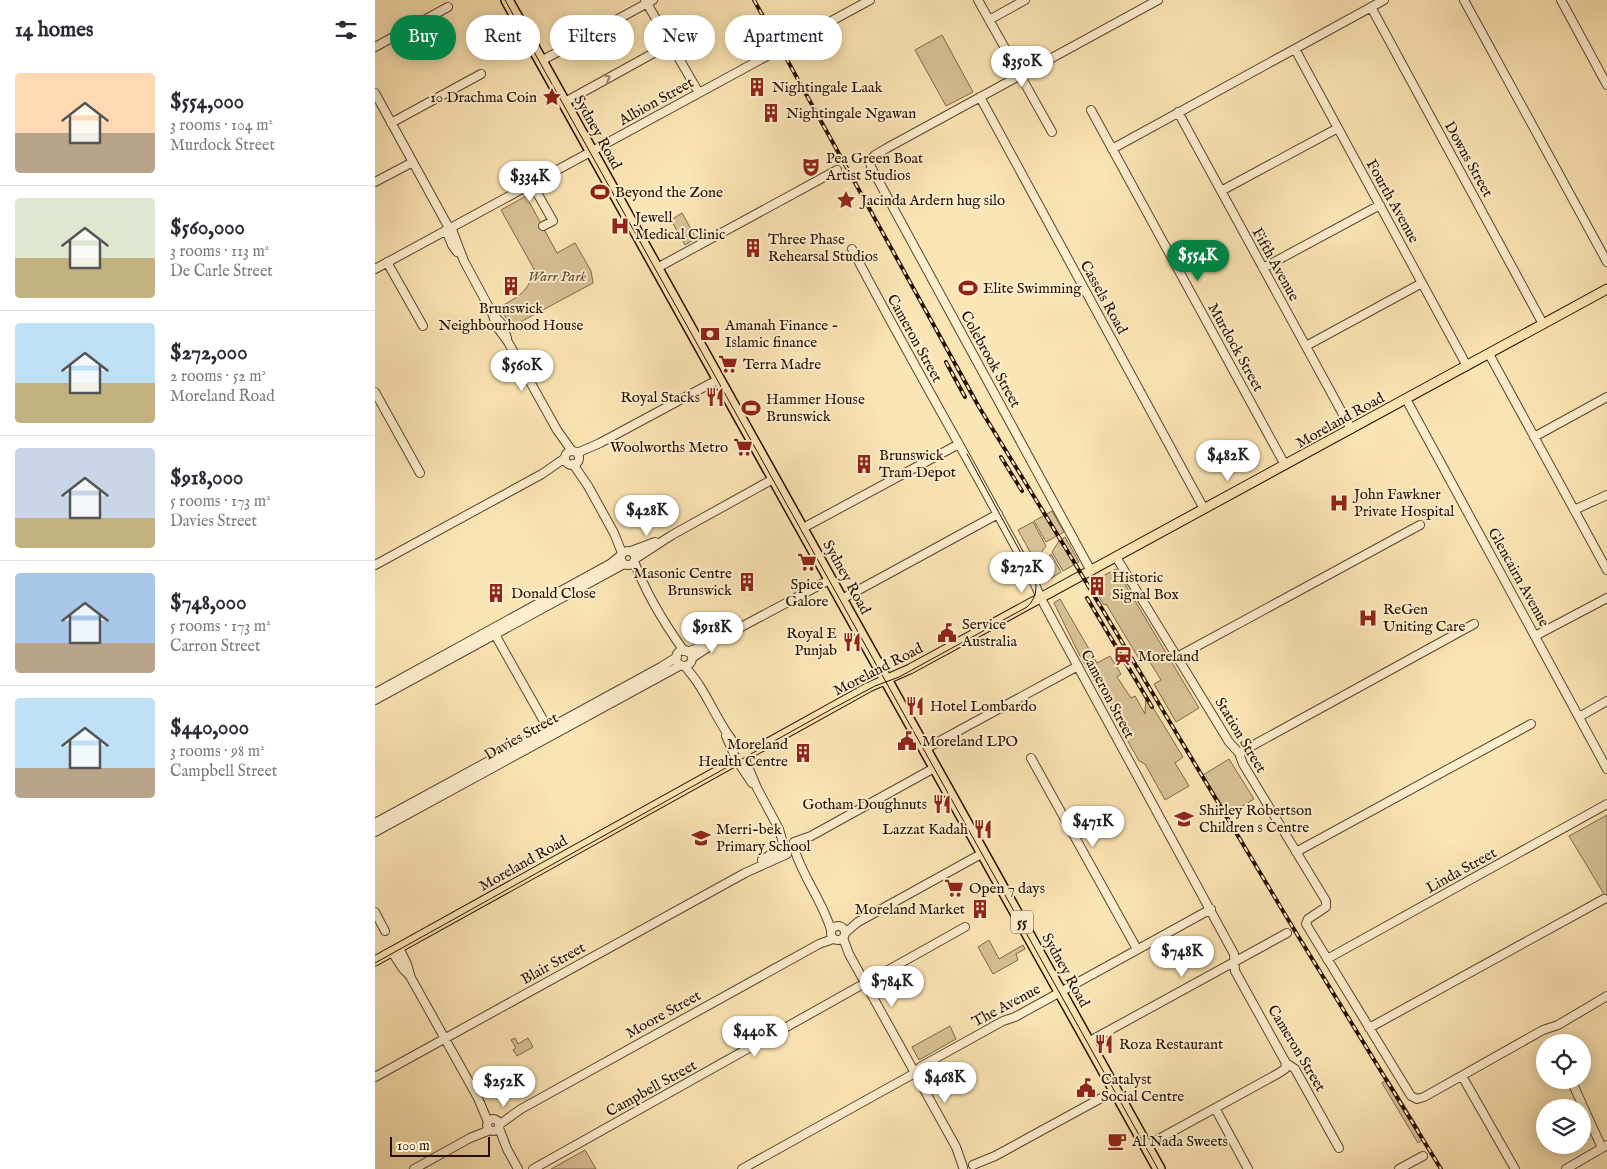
<!DOCTYPE html>
<meta charset="utf-8">
<style>
body{margin:0;font-family:"IM FELL English",serif;background:#f2f2f3;color:#2b2b33;height:100vh;display:flex;flex-direction:column;font-size:19px;white-space:nowrap}
*{box-sizing:border-box;margin:0}
p{font-size:16px;color:#7c7c81}
.icon{flex:none;width:28px;height:28px;fill:none;stroke:currentColor;stroke-width:2;stroke-linecap:round;stroke-linejoin:round}
.map{position:relative;flex:1;overflow:hidden}
.details{display:flex;flex-direction:column;background:#fff;width:375px}
.details>*{flex:none}
.banner{position:absolute;left:15px;top:15px;width:475px;height:45px;display:flex;gap:10px}
.tools{position:absolute;left:1161px;top:1034px;display:grid;gap:10px}
.tools a{display:grid;place-items:center;width:55px;height:55px;border-radius:50%;background:#fff;box-shadow:0 2px 12px #0003;font-size:25px}
.scale{position:absolute;left:15px;bottom:12px;width:100px;box-sizing:border-box;padding-left:5px;border:2px solid #270f03;border-top:0;font-size:14px;line-height:18px;white-space:nowrap;color:#270f03;-webkit-text-stroke:4px #fdeece;paint-order:stroke}
.price{position:absolute;translate:-50% -42px;padding:0 11px;border-radius:18px;background:#fff;color:#222;font-size:16px;line-height:32px;filter:drop-shadow(0 1px 2px #0008)}
.price::after{content:'';position:absolute;left:50%;top:30px;width:15px;height:11px;margin-left:-8px;background:inherit;clip-path:polygon(0 0,100% 0,50% 100%)}
.price.selected{background:#0b8043;color:#fff}
ul{padding:0;list-style:none}
li{display:flex;align-items:center;gap:15px;height:125px;padding:0 15px}
li+li{border-top:1px solid #e1e1e2}
li span{display:grid;place-items:center;flex:none;width:140px;height:100px;border-radius:5px;color:#555}
li>.icon{margin-inline-start:auto}
span .icon{width:60px;height:60px;fill:#fffc;stroke-width:1}
li b{font-size:21px}
h2{display:flex;justify-content:space-between;align-items:center;height:60px;padding:0 15px;font-size:21px}
.tag{padding:0 18px;border-radius:22px;background:#fff;box-shadow:0 2px 12px #0003;font-size:18px;line-height:45px}
.tag.selected{background:#0b8043;color:#fff}
main{display:flex;flex:1;min-height:0}
.map>svg:first-child{display:block}
</style>
<main>
<section class="details">
<h2>14 homes<svg class="icon" aria-label="filters" viewBox="0 0 24 24"><path d="M4 7h16M4 17h16"/><circle cx="9" cy="7" r="2"/><circle cx="15" cy="17" r="2"/></svg></h2>
<ul>
<li><span style="background:linear-gradient(#ffd9b3 60%,#b9a48a 0)"><svg class="icon" aria-label="home" viewBox="0 0 24 24"><path d="M3 11l9-7 9 7M6 9v11h12V9"/></svg></span><div><b>$554,000</b><p>3 rooms · 104 m²</p><p>Murdock Street</p></div></li>
<li><span style="background:linear-gradient(#dfe7d0 60%,#c2b280 0)"><svg class="icon" aria-label="home" viewBox="0 0 24 24"><path d="M3 11l9-7 9 7M6 9v11h12V9"/></svg></span><div><b>$560,000</b><p>3 rooms · 113 m²</p><p>De Carle Street</p></div></li>
<li><span style="background:linear-gradient(#bfe0f5 60%,#c2b280 0)"><svg class="icon" aria-label="home" viewBox="0 0 24 24"><path d="M3 11l9-7 9 7M6 9v11h12V9"/></svg></span><div><b>$272,000</b><p>2 rooms · 52 m²</p><p>Moreland Road</p></div></li>
<li><span style="background:linear-gradient(#c9d6e8 70%,#c2b280 0)"><svg class="icon" aria-label="home" viewBox="0 0 24 24"><path d="M3 11l9-7 9 7M6 9v11h12V9"/></svg></span><div><b>$918,000</b><p>5 rooms · 173 m²</p><p>Davies Street</p></div></li>
<li><span style="background:linear-gradient(#a9c7e8 70%,#b9a48a 0)"><svg class="icon" aria-label="home" viewBox="0 0 24 24"><path d="M3 11l9-7 9 7M6 9v11h12V9"/></svg></span><div><b>$748,000</b><p>5 rooms · 173 m²</p><p>Carron Street</p></div></li>
<li><span style="background:linear-gradient(#bfe0f5 70%,#b9a48a 0)"><svg class="icon" aria-label="home" viewBox="0 0 24 24"><path d="M3 11l9-7 9 7M6 9v11h12V9"/></svg></span><div><b>$440,000</b><p>3 rooms · 98 m²</p><p>Campbell Street</p></div></li>
</ul>
</section>
<div class="map">
<svg width="1232" height="1169" viewBox="0 0 1232 1169">
<rect width="100%" height="100%" fill="#fce5b4"/>
<filter id="stains"><feTurbulence type="fractalNoise" baseFrequency=".004" numOctaves="4"/><feColorMatrix values="0 0 0 0 .2 0 0 0 0 .09 0 0 0 0 .02 0 0 0 .5 -.17"/></filter>
<radialGradient id="worn" r=".72"><stop offset=".6" stop-color="#630" stop-opacity="0"/><stop offset="1" stop-color="#630" stop-opacity=".3"/></radialGradient>
<!-- green -->
<path fill="#d8c196" stroke="#80684c" d="M567,35l31,57 -27,14 -31,-56z
M151,196l31,57 18,-10 16,28 2,12 -82,44 -11,-20c21,-12 26,-14 35,-36l-34,-61z
M307,213l14,25 -11,7 -14,-25z
M677,511l12,21 -18,10 -12,-21z
M658,522l13,24 -11,15 -17,-31z
M690,537l14,25 -16,9 -11,-19 7,-11z
M676,554l10,18 -14,9 -7,-14z
M741,569l83,139 -23,14 -22,-38 7,-4 -13,-21 -7,3 -35,-58 -2,1 -14,-22z
M685,599l37,64 13,-7 11,18 -4,3 14,21 4,-2 10,18 1,-18 37,61 -8,6 14,23 -24,14 -20,-36 -6,-3 -61,-109 -24,-49z
M854,759l25,40 -26,16 -25,-40z
M1232,815v84l-38,-63z
M614,940l10,19 24,-14 2,4 -9,5 2,6 -25,14 -15,-27z
M575,1026l6,13 -37,21 -7,-13z
M140,1038l3,6 10,-6 5,9 -16,9 -4,-6 3,-2 -5,-8z
M1013,1079l31,50 1,4 4,6 -6,4 -36,-60z
M210,1150l11,19h-45z"/>
<g fill="none" stroke-linecap="round" stroke-linejoin="round">
<!-- minor casing -->
<g stroke="#5c442f" stroke-width="10">
<path id="minor" d="M270,0l54,93
M603,0l74,132
M1089,0l143,262
M1186,0l46,85
M996,7l172,317
M614,20l36,-20
M0,47l73,-40
M920,49l172,317
M166,61l112,-61
M0,93l74,135
M605,97l224,412
M190,102l105,-58
M716,110l194,355
M803,112l173,317
M16,123l90,-49
M737,149l272,-149
M0,182l38,-20
M157,184l21,37 -10,5
M846,191l117,-63
M76,227l13,34 28,52 5,14 11,15 49,88 15,21
M71,230l6,15 5,7
M477,249c57,109 119,214 177,323 6,11 10,23 16,34l189,348 1,17 51,92 9,6 44,79
M12,262l36,64
M282,268l180,-98
M888,268l117,-63
M0,269l495,-269
M118,314l9,10 5,14
M931,346l116,-63
M1114,354l118,216
M0,392l45,81
M1031,399l201,370
M1159,437l73,-40
M190 458a7 7 0 1 1 14 0a7 7 0 1 1-14 0Z
M202,453l23,-10 119,-64
M198,464l15,22 26,47 8,20
M1199,510l33,-15
M428,528l156,-84
M246 558a7 7 0 1 1 14 0a7 7 0 1 1-14 0Z
M256,551l24,-9
M741,557l113,185 10,11 4,11 83,137v6l-18,12 -2,5 105,172 6,3 7,-2 119,-67 15,-5 49,-29
M260,559l37,-24 103,-57
M259,561c12,33 30,62 50,90
M0,565l167,-91 23,-16
M716,571l-220,-404 -1,-7 5,-5 12,-7 271,-148
M467,599l156,-85
M118,631l57,101
M1160,636l72,-38
M301 658a8 8 0 1 1 16 0a8 8 0 1 1-16 0Z
M313,652l40,-18 103,-55
M802,657l243,-132
M317,658l18,-12
M310,666c4,6 10,12 14,19 12,17 30,62 49,69
M0,693l235,-129 10,-8
M0,700l249,-136
M1204,717l28,-16
M351,736l10,23 16,24
M550,749l153,-83
M864,753l235,-129
M369,757l13,31 22,41 4,14
M656,758l106,191
M0,823l286,-156 16,-10
M0,832l306,-167
M419,842l17,-6 125,-69
M420,851c9,28 28,51 36,79
M921,852l235,-128
M387,860l20,-13
M0,912l10,19
M456 933a7 7 0 1 1 14 0a7 7 0 1 1-14 0Z
M470,933l13,-11 125,-69
M468,938l6,16 107,193 7,20
M24,948l8,16 4,14 67,120 10,24
M17,952l11,17 7,7
M952,959l280,-155
M994,1028l235,-129
M713,1042l199,-109
M545,1067l83,-46 12,-4 196,-108
M1087,1076l53,93
M0,1077l370,-204 42,-19
M1196,1080l31,68
M840,1108l33,61
M112 1125a6 6 0 1 1 12 0a6 6 0 1 1-12 0Z
M125,1124l21,-15 298,-165 14,-5
M124,1128l8,21 11,20
M771,1146l133,-73 6,-4 1,-6
M598,1165l22,-9 121,-66
M39,1169l56,-31 20,-8
M158,1169l432,-242
M367,1169l173,-96
M1024,1169l24,-13
M1191,1169l41,-24"/>
</g>
<!-- major casing -->
<g stroke="#270f03" stroke-width="11">
<path id="major" d="M0,961l494,-274 41,-18 697,-380"/>
</g>
<!-- highway casing -->
<g stroke="#270f03" stroke-width="14">
<path id="highway" d="M132,0l652,1169"/>
</g>
<!-- minor -->
<use href="#minor" stroke="#fdeece" stroke-width="8"/>
<!-- major -->
<use href="#major" stroke="#fce5b4" stroke-width="9"/>
<!-- highway -->
<use href="#highway" stroke="#fce5b4" stroke-width="11"/>
<!-- tram -->
<path stroke="#270f03" stroke-width="1" d="M130,0l653,1169
M0,963l455,-253 45,-24 24,-9 128,-70c9,-9 11,-18 7,-30l-67,-123"/>
<!-- rail casing -->
<g stroke="#270f03" stroke-width="4">
<path id="rail" d="M379,0l225,407 89,145 224,374 149,243
M571,362l19,35
M626,457l21,34
M712,598l65,109"/>
</g>
<!-- rail -->
<use href="#rail" stroke="#fdeece" stroke-width="2" stroke-dasharray="5.5" stroke-linecap="butt"/>
</g>
<!-- one-way arrows -->
<defs><path id="oneway-chevron" d="M-2-3.5L2.5 0L-2 3.5" fill="none" stroke-width="1.6" stroke-linecap="round" stroke-linejoin="round" transform="scale(1.25)"/></defs>
<use stroke="#9d8a73" href="#oneway-chevron" transform="translate(232 78) rotate(-28)"/>
<!-- icons -->
<defs>
<g id="building-bare" transform="scale(1.5)"><path d="M-4-6H4V6H1V3H-1V6H-4ZM-2.5-4.3h1.7v1.8h-1.7ZM.8-4.3h1.7v1.8H.8ZM-2.5-1h1.7V.8h-1.7ZM.8-1h1.7V.8H.8Z" fill="#8f2418" stroke="#fdeece" stroke-width="2.5" paint-order="stroke"/></g>
<g id="sight-bare" transform="scale(1.5)"><path d="M0-6L1.8-2.2L6-1.7L2.9 1.2L3.7 5.4L0 3.3L-3.7 5.4L-2.9 1.2L-6-1.7L-1.8-2.2Z" fill="#8f2418" stroke="#fdeece" stroke-width="2.5" paint-order="stroke"/></g>
<g id="theatre-bare" transform="scale(1.5)"><path d="M-5-5.5Q0-4 5-5.5V0Q5 5 0 6Q-5 5-5 0ZM-3.3-2.5H-1v1.5H-3.3ZM1-2.5H3.3v1.5H1ZM-2.8 1Q0 5.5 2.8 1Z" fill="#8f2418" stroke="#fdeece" stroke-width="2.5" paint-order="stroke"/></g>
<g id="stadium-bare" transform="scale(1.5)"><path d="M0-5a6.5 5 0 1 0 0 10a6.5 5 0 1 0 0-10ZM-3.5-1.8h7v3.6h-7Z" fill="#8f2418" stroke="#fdeece" stroke-width="2.5" paint-order="stroke"/></g>
<g id="hospital-bare" transform="scale(1.5)"><path d="M-5-5h3v3.5h4V-5h3V5h-3V1.5h-4V5h-3Z" fill="#8f2418" stroke="#fdeece" stroke-width="2.5" paint-order="stroke"/></g>
<g id="bank-bare" transform="scale(1.5)"><path d="M-6-4H6V4H-6ZM0-2.3a2.3 2.3 0 1 0 0 4.6a2.3 2.3 0 1 0 0-4.6Z" fill="#8f2418" stroke="#fdeece" stroke-width="2.5" paint-order="stroke"/></g>
<g id="supermarket-bare" transform="scale(1.5)"><path d="M-6-5.5h2.5l.6 2H6L4.5 2H-2.5L-4.4-4H-6ZM-1.5 3.2a1.3 1.3 0 1 0 .1 0ZM3 3.2a1.3 1.3 0 1 0 .1 0Z" fill="#8f2418" stroke="#fdeece" stroke-width="2.5" paint-order="stroke"/></g>
<g id="restaurant-bare" transform="scale(1.5)"><path d="M-5-6h1v4h1v-4h1v4h1v-4h1v5L-1.5 .5V6h-2V.5L-5-1ZM5-6V6H3V1.5H1.5Q1.5-4 5-6Z" fill="#8f2418" stroke="#fdeece" stroke-width="2.5" paint-order="stroke"/></g>
<g id="civic-bare" transform="scale(1.5)"><path d="M-.6-6.5H3V-4.5H.6V-3L4-1V1h2V6H-6V1h2V-1L-.6-3ZM-1.2 2.5V6h2.4V2.5Z" fill="#8f2418" stroke="#fdeece" stroke-width="2.5" paint-order="stroke"/></g>
<g id="station-bare" transform="scale(1.5)"><path d="M-3-6H3Q5-6 5-4V2Q5 4 3 4L4.5 6H3L1.5 4h-3L-3 6H-4.5L-3 4Q-5 4-5 2V-4Q-5-6-3-6ZM-3.5-4v3h7v-3ZM-3.5 1v1.5H-2V1ZM2 1v1.5H3.5V1Z" fill="#8f2418" stroke="#fdeece" stroke-width="2.5" paint-order="stroke"/></g>
<g id="school-bare" transform="scale(1.5)"><path d="M0-5L7-2L0 1L-7-2ZM-4 1L0 2.5L4 1V4Q0 6-4 4Z" fill="#8f2418" stroke="#fdeece" stroke-width="2.5" paint-order="stroke"/></g>
<g id="cafe-bare" transform="scale(1.5)"><path d="M-5.5-4.5H6V0H3Q3 3.5 0 3.5H-2.5Q-5.5 3.5-5.5 0ZM3-3.2v2h1.7v-2ZM-6 4.5H4V6H-6Z" fill="#8f2418" stroke="#fdeece" stroke-width="2.5" paint-order="stroke"/></g>
</defs>
<g fill-rule="evenodd">
<use href="#building-bare" x="382" y="87"/>
<use href="#sight-bare" x="177" y="97"/>
<use href="#building-bare" x="396" y="113"/>
<use href="#theatre-bare" x="436" y="167"/>
<use href="#stadium-bare" x="225" y="192"/>
<use href="#sight-bare" x="471" y="200"/>
<use href="#hospital-bare" x="245" y="226"/>
<use href="#building-bare" x="378" y="248"/>
<use href="#building-bare" x="136" y="286"/>
<use href="#stadium-bare" x="593" y="288"/>
<use href="#bank-bare" x="335" y="334"/>
<use href="#supermarket-bare" x="353" y="364"/>
<use href="#restaurant-bare" x="340" y="397"/>
<use href="#stadium-bare" x="376" y="408"/>
<use href="#supermarket-bare" x="368" y="447"/>
<use href="#building-bare" x="489" y="464"/>
<use href="#hospital-bare" x="964" y="503"/>
<use href="#supermarket-bare" x="432" y="562"/>
<use href="#building-bare" x="372" y="582"/>
<use href="#building-bare" x="722" y="586"/>
<use href="#building-bare" x="121" y="593"/>
<use href="#hospital-bare" x="993" y="618"/>
<use href="#civic-bare" x="572" y="633"/>
<use href="#restaurant-bare" x="477" y="642"/>
<use href="#station-bare" x="748" y="656"/>
<use href="#restaurant-bare" x="540" y="706"/>
<use href="#civic-bare" x="532" y="741"/>
<use href="#building-bare" x="428" y="753"/>
<use href="#restaurant-bare" x="567" y="804"/>
<use href="#school-bare" x="809" y="819"/>
<use href="#restaurant-bare" x="608" y="829"/>
<use href="#school-bare" x="326" y="838"/>
<use href="#supermarket-bare" x="579" y="888"/>
<use href="#building-bare" x="605" y="909"/>
<use href="#restaurant-bare" x="729" y="1044"/>
<use href="#civic-bare" x="711" y="1088"/>
<use href="#cafe-bare" x="742" y="1141"/>
</g>
<g text-anchor="middle" stroke-width="4" stroke-linejoin="round" paint-order="stroke">
<!-- shield labels -->
<rect fill="#fdeece" stroke="#675240" stroke-width="1" x="636" y="910.5" width="22" height="23" rx="4"/>
<g font-size="14" font-weight="bold" fill="#270f03">
<text x="647" y="927">55</text>
</g>
<!-- poi labels -->
<g font-size="15" fill="#270f03" stroke="#fdeece" text-anchor="start">
<text x="397" y="92">Nightingale Laak</text>
<text x="162" y="102" text-anchor="end">10 Drachma Coin</text>
<text x="411" y="118">Nightingale Ngawan</text>
<text x="451" y="163">Pea Green Boat<tspan x="451" dy="17">Artist Studios</tspan></text>
<text x="240" y="197">Beyond the Zone</text>
<text x="486" y="205">Jacinda Ardern hug silo</text>
<text x="260" y="222">Jewell<tspan x="260" dy="17">Medical Clinic</tspan></text>
<text x="393" y="244">Three Phase<tspan x="393" dy="17">Rehearsal Studios</tspan></text>
<text x="608" y="293">Elite Swimming</text>
<text x="136" y="313" text-anchor="middle">Brunswick<tspan x="136" dy="17">Neighbourhood House</tspan></text>
<text x="350" y="330">Amanah Finance -<tspan x="350" dy="17">Islamic finance</tspan></text>
<text x="368" y="369">Terra Madre</text>
<text x="325" y="402" text-anchor="end">Royal Stacks</text>
<text x="391" y="404">Hammer House<tspan x="391" dy="17">Brunswick</tspan></text>
<text x="353" y="452" text-anchor="end">Woolworths Metro</text>
<text x="504" y="460">Brunswick<tspan x="504" dy="17">Tram Depot</tspan></text>
<text x="979" y="499">John Fawkner<tspan x="979" dy="17">Private Hospital</tspan></text>
<text x="357" y="578" text-anchor="end">Masonic Centre<tspan x="357" dy="17">Brunswick</tspan></text>
<text x="737" y="582">Historic<tspan x="737" dy="17">Signal Box</tspan></text>
<text x="432" y="589" text-anchor="middle">Spice<tspan x="432" dy="17">Galore</tspan></text>
<text x="136" y="598">Donald Close</text>
<text x="1008" y="614">ReGen<tspan x="1008" dy="17">Uniting Care</tspan></text>
<text x="587" y="629">Service<tspan x="587" dy="17">Australia</tspan></text>
<text x="462" y="638" text-anchor="end">Royal E<tspan x="462" dy="17">Punjab</tspan></text>
<text x="763" y="661">Moreland</text>
<text x="555" y="711">Hotel Lombardo</text>
<text x="547" y="746">Moreland LPO</text>
<text x="413" y="749" text-anchor="end">Moreland<tspan x="413" dy="17">Health Centre</tspan></text>
<text x="552" y="809" text-anchor="end">Gotham Doughnuts</text>
<text x="824" y="815">Shirley Robertson<tspan x="824" dy="17">Children s Centre</tspan></text>
<text x="341" y="834">Merri-bek<tspan x="341" dy="17">Primary School</tspan></text>
<text x="593" y="834" text-anchor="end">Lazzat Kadah</text>
<text x="594" y="893">Open 7 days</text>
<text x="590" y="914" text-anchor="end">Moreland Market</text>
<text x="744" y="1049">Roza Restaurant</text>
<text x="726" y="1084">Catalyst<tspan x="726" dy="17">Social Centre</tspan></text>
<text x="757" y="1146">Al Nada Sweets</text>
</g>
<!-- street labels -->
<g font-size="15" fill="#270f03" stroke="#fdeece">
<text transform="translate(281 101) rotate(-29)" y="5">Albion Street</text>
<text transform="translate(223 132) rotate(61)" y="5">Sydney Road</text>
<text transform="translate(1094 159) rotate(61)" y="5">Downs Street</text>
<text transform="translate(1018 201) rotate(61)" y="5">Fourth Avenue</text>
<text transform="translate(901 264) rotate(61)" y="5">Fifth Avenue</text>
<text transform="translate(729 297) rotate(61)" y="5">Cassels Road</text>
<text transform="translate(540 338) rotate(61)" y="5">Cameron Street</text>
<text transform="translate(861 347) rotate(61)" y="5">Murdock Street</text>
<text transform="translate(616 359) rotate(61)" y="5">Colebrook Street</text>
<text transform="translate(965 420) rotate(-29)" y="5">Moreland Road</text>
<text transform="translate(472 577) rotate(61)" y="5">Sydney Road</text>
<text transform="translate(1144 577) rotate(61)" y="5">Glencairn Avenue</text>
<text transform="translate(503 669) rotate(-27)" y="5">Moreland Road</text>
<text transform="translate(733 694) rotate(62)" y="5">Cameron Street</text>
<text transform="translate(866 735) rotate(59)" y="5">Station Street</text>
<text transform="translate(146 736) rotate(-29)" y="5">Davies Street</text>
<text transform="translate(148 863) rotate(-29)" y="5">Moreland Road</text>
<text transform="translate(1086 870) rotate(-29)" y="5">Linda Street</text>
<text transform="translate(178 963) rotate(-29)" y="5">Blair Street</text>
<text transform="translate(691 970) rotate(61)" y="5">Sydney Road</text>
<text transform="translate(631 1005) rotate(-28)" y="5">The Avenue</text>
<text transform="translate(288 1014) rotate(-29)" y="5">Moore Street</text>
<text transform="translate(922 1048) rotate(59)" y="5">Cameron Street</text>
<text transform="translate(276 1088) rotate(-29)" y="5">Campbell Street</text>
</g>
<!-- park labels -->
<g font-size="15" font-style="italic" fill="#654d36" stroke="#fdeece">
<text x="182" y="281">Warr Park</text>
</g>
</g>
<rect width="100%" height="100%" filter="url(#stains)"/>
<rect width="100%" height="100%" fill="url(#worn)"/>
</svg>
<div class="tools">
<a><svg class="icon" aria-label="locate" viewBox="0 0 24 24"><circle cx="12" cy="12" r="6"/><path d="M12 2v4M12 18v4M2 12h4M18 12h4"/></svg></a>
<a><svg class="icon" aria-label="layers" viewBox="0 0 24 24"><path d="M12 4l9 5-9 5-9-5zM3 14l9 5 9-5"/></svg></a>
</div>
<div class="scale">100 m</div>
<b class="price" style="left:647px;top:88px">$350K</b>
<b class="price" style="left:155px;top:203px">$334K</b>
<b class="price selected" style="left:823px;top:282px">$554K</b>
<b class="price" style="left:147px;top:392px">$560K</b>
<b class="price" style="left:853px;top:482px">$482K</b>
<b class="price" style="left:272px;top:537px">$428K</b>
<b class="price" style="left:647px;top:594px">$272K</b>
<b class="price" style="left:337px;top:654px">$918K</b>
<b class="price" style="left:718px;top:848px">$471K</b>
<b class="price" style="left:807px;top:978px">$748K</b>
<b class="price" style="left:517px;top:1008px">$784K</b>
<b class="price" style="left:380px;top:1058px">$440K</b>
<b class="price" style="left:570px;top:1104px">$468K</b>
<b class="price" style="left:129px;top:1108px">$252K</b>
<div class="banner">
<a class="tag selected">Buy</a>
<a class="tag">Rent</a>
<a class="tag">Filters</a>
<a class="tag">New</a>
<a class="tag">Apartment</a>
</div>
</div>
</main>
